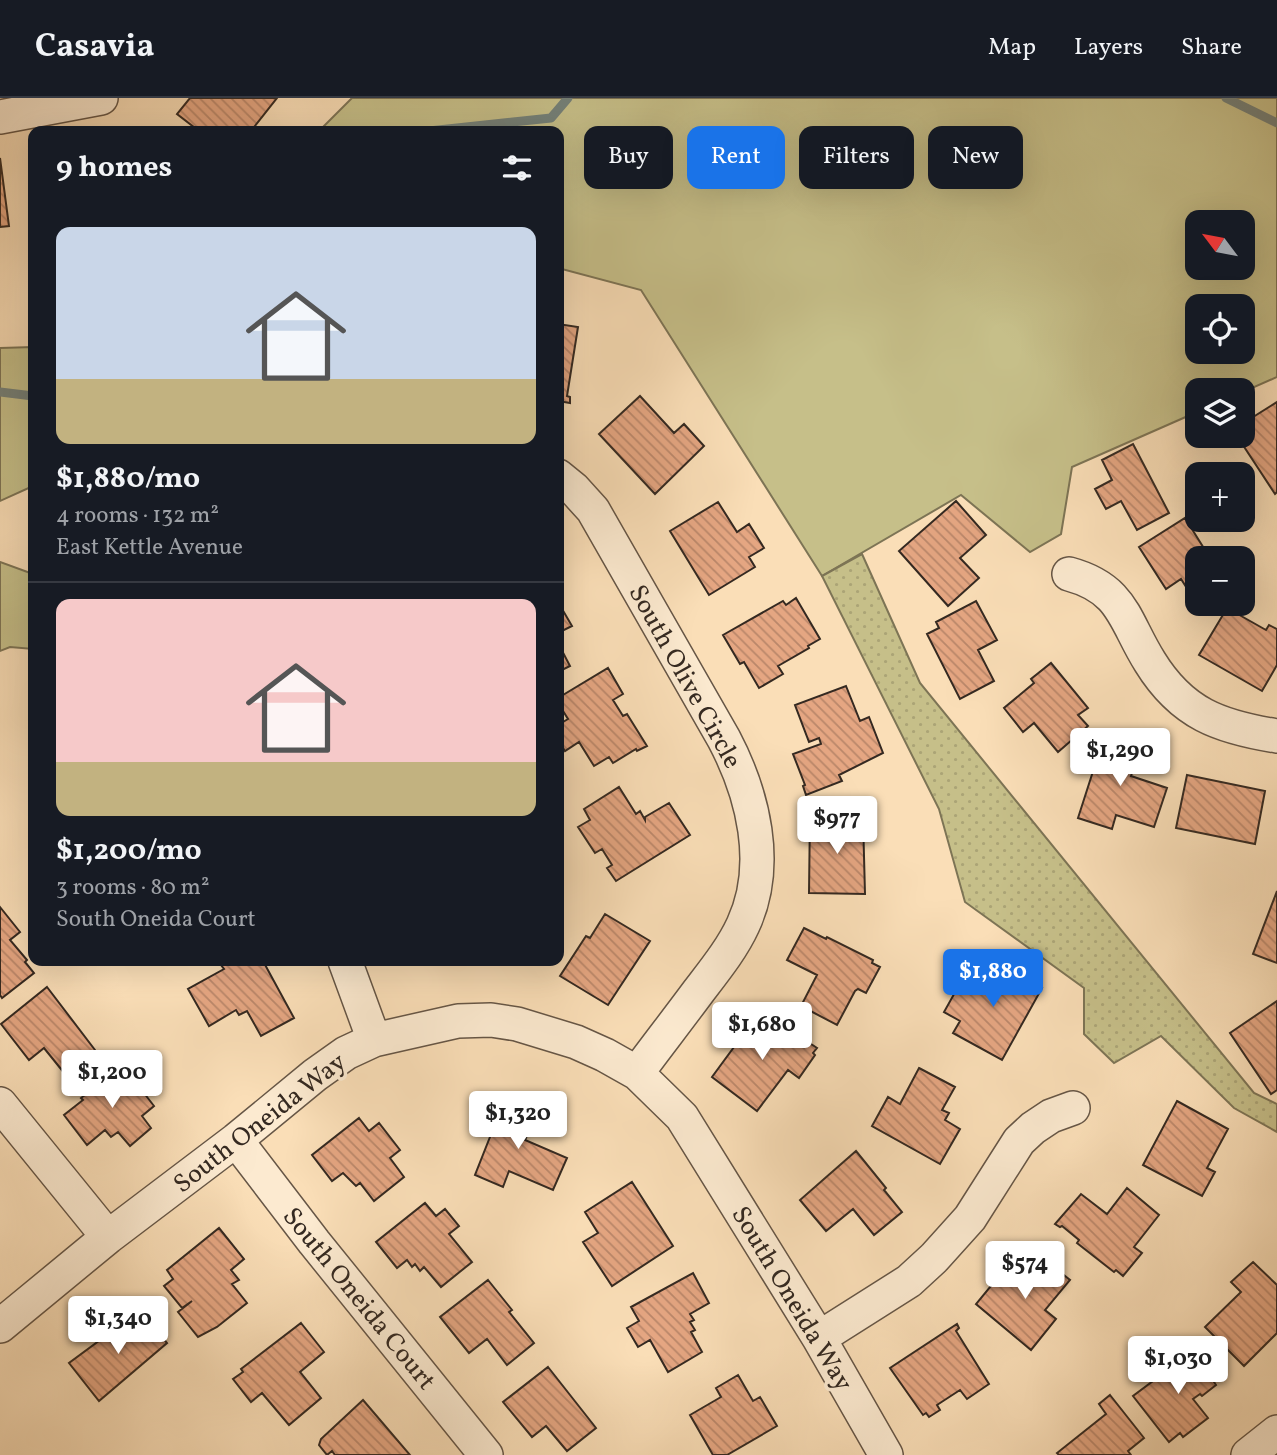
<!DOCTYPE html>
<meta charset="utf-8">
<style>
body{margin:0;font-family:Vollkorn,serif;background:#242831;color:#f1f3f6;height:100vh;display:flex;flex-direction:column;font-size:26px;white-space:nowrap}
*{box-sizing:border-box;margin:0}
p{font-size:23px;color:#9ea1a6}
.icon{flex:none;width:38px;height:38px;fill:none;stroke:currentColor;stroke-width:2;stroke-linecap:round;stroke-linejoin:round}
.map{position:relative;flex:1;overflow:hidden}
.sheet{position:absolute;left:28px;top:28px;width:536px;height:840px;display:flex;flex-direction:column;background:#171b24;border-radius:14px;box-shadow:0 7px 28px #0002}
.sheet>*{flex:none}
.hud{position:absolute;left:584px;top:28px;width:586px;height:63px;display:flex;gap:14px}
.needle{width:46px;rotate:302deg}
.buttons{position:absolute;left:1185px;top:112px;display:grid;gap:14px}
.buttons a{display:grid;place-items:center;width:70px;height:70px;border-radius:14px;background:#171b24;box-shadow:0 7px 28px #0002;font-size:35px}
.price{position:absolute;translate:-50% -60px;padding:0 16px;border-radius:7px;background:#fff;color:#222;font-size:23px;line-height:46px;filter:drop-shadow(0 2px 4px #0008)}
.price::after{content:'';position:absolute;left:50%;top:42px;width:21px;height:16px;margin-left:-10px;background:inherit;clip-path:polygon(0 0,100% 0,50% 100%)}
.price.selected{background:#1a73e8;color:#fff}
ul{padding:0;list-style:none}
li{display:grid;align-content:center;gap:14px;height:371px;padding:0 28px}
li+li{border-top:2px solid #363941}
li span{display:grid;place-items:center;height:217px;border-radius:14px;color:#555}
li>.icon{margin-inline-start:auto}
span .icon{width:126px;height:126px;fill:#fffc;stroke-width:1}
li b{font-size:30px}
h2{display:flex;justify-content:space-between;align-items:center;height:84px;padding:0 28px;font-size:30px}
.chip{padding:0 24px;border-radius:14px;background:#171b24;box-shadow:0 7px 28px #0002;font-size:24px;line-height:63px}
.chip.selected{background:#1a73e8;color:#fff}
header{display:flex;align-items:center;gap:42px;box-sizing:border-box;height:98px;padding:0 35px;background:#171b24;border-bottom:2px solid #363941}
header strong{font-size:33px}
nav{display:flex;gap:38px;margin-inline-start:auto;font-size:24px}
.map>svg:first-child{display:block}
</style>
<header>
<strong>Casavia</strong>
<nav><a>Map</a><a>Layers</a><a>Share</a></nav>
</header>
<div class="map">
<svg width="1277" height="1357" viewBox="0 0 1277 1357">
<defs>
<pattern id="park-dots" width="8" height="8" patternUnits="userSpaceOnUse" patternTransform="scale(1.75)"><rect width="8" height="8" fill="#c6bf89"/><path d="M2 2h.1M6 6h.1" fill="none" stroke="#aba476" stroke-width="1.8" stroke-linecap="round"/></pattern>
<pattern id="building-back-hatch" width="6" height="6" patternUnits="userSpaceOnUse" patternTransform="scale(1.75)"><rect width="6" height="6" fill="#e5a682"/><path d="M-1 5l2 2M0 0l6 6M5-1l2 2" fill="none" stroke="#ba876a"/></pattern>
</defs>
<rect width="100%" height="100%" fill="#fadeb7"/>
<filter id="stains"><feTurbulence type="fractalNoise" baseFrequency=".00286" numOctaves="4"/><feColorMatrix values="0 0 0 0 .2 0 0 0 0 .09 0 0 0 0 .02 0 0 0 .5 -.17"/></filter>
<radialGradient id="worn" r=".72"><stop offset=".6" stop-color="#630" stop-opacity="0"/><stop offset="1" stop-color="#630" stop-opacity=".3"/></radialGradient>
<!-- grass -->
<path fill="#c6bf89" stroke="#7d7455" stroke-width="2" fill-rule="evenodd" d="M352,0h925v279l-34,15 -1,-2h-45v22l-125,55 -11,67 -31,18 -69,-57 -139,81 -181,-286 -83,-22v-137h-239zM1197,124h45v46h-45zM1197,208h45v46h-45z
M33,249v139l-33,15v-153z
M0,464l33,12v75l-23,-2 -10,4z"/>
<!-- park -->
<path fill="url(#park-dots)" stroke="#7d7455" stroke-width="2" d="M862,456l58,129 334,410 23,11v28l-43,-24 -73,-72 -47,27 -30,-29v-46l-119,-86 -26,-93 -117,-233z"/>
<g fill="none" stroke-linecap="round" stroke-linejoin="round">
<!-- stream -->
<path stroke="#74817a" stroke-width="9" d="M1226,0l51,25
M429,33l122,-13 17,-20
M0,294l33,4"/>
</g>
<!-- building -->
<path fill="url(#building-back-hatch)" stroke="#342921" stroke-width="2" d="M190,0h87l-26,33h-52l-22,-17z
M0,60l9,68 -9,1z
M558,226l20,3 -11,69 3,1v6l-12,-2z
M640,298l34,37 10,-9 20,22 -49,48 -56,-60z
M1277,304v90l-2,2 -38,-58h5v-12z
M1133,346l36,69 -32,17 -16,-29 -15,8 -11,-20 17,-9 -10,-20z
M956,403l30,34 -26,23 19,20 -31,28 -49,-55z
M718,404l19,30 12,-8 15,24 -15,9 6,10 -46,28 -39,-64z
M1185,420l25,40h-13v46l-16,-25 -15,10 -27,-42z
M796,500l24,41 -12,7 1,2 -31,18 5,8 -24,14 -15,-26 -4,2 -17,-29 60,-34 3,4z
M976,503l21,39 -19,10 16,31 -34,18 -33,-65 12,-6 -3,-6z
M558,504l14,24 -14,7z
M1227,510l39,22 3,-5 8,4v36l-15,26 -63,-36z
M558,545l12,23 -12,6z
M1051,565l37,45 -10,7 10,11 -30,26 -24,-29 -11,9 -19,-24 30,-25 -3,-4z
M608,570l15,26 -10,6 10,16 4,-2 20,32 -10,5 -1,-2 -23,14 -4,-6 -15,9 -15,-24 -14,9 -7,-11v-15l10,-6 -10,-16v-5z
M846,588l14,35 9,-4 14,36 -44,22 3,6 -36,14 -3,-9 2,-1 -12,-31 28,-10 -2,-6 -10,4 -14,-37z
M1105,636l36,11 -10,31 36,12 -13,39 -38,-12 -4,14 -34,-11z
M1187,677l78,16 -10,53 -79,-16z
M619,689l17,27 4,-3 5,9v-3l24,-14 21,32 -74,46 -9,-13 5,-3 -10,-16 -7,4 -17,-26 12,-7 -6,-11z
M810,714h4l-1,6h50l2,76 -56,-1z
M1277,793v72l-24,-9z
M0,809l20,25 -10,8 17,20 -2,2 9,11 -32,25 -2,-3z
M605,816l45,27 -42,64 -48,-29 26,-40 4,2z
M804,830l22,11 1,-2 46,23 -1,3 8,4 -14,26 -8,-4 -3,2 -18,34 -36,-19 16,-31 -30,-15z
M228,863h35l31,57 -33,18 -14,-25 -8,4 -3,-5 -27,16 -21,-37 36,-20 -3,-4z
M993,864l49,26 -40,72 -49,-27 7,-12 -16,-9 19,-34 16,9z
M47,889l48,63 -30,24 -21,-26 -15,12 -28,-36z
M1277,903v89l-6,4 -41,-61z
M759,915l45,34 4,-5 9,6 -4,5 2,2 -16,23 -11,-8 -31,41 -45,-34z
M123,968l31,40 -12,10 9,12 -21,18 -12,-14 -7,5 -6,-7 -18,15 -23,-30 19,-15 -2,-2z
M919,970l36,19 -13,23 7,3 -4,7 15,9 -20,35 -68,-38 16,-29 12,7z
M505,1001l32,14 -12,27 42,18 -14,32 -44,-19 -6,16 -28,-12z
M1177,1003l51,28 -21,39 8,4 -13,24 -59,-31z
M359,1020l10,13 10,-8 21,27 -10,8 14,19 -30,24 -14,-18 -4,3 -13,-13 -11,8 -20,-26z
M856,1053l30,37 -2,2 18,22 -28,23 -21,-26 -27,22 -26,-31z
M632,1084l41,64 -61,40 -29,-44 15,-9 -13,-21z
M1127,1090l32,27 -25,32 8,6 -19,23 -7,-6 -2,2 -37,-29 2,-3 -17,-14 -2,1 -5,-3 26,-30 26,20z
M425,1105l11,13 9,-7 14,17 -10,8 23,28 -31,25 -17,-20 -4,4 -5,-7 -3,3 -5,-7 -10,8 -21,-26z
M219,1130l25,31 -13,11 8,10 -7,4 15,19 -30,24 -19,10 -20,-25 14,-11 -10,7 -18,-22 9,-7 -6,-9z
M1040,1158l30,24 -25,30 11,9 -25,31 -55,-46 28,-34 15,12z
M1253,1164l24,23v48l-33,33 -39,-39 36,-35 -10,-10z
M693,1175l16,30 -19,11 4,6 -4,2 5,8 -4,2 11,20 -34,20 -18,-32 -12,7 -11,-19 12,-7 -8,-14z
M488,1182l24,30 -3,2 25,31 -27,22 -20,-26 -18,14 -29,-36z
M142,1214l25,31 -68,58 -30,-38 38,-28 3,4z
M301,1225l23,29 -24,20 21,26 -32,27 -27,-32 -11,9 -18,-23 10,-7 -2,-3z
M957,1226l2,4 -3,3 33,53 -22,15 -7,-9 -23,15 3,5 -11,7 -3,-4 -3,2 -33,-47z
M1196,1251l23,29 -5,4 2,3 -14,11 -2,-2 -7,5 15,19 -25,19 -3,-4 -11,9 -36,-46z
M548,1269l48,61 -29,23 -21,-25 -14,11 -29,-35z
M738,1277l15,26 7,-4 17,29 -50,29h-14l-23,-40 31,-18 -5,-9z
M1110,1297l34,43 -16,13 3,4h-72l-2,-2 49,-39 -7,-10z
M363,1302l47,55h-75l-3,-4 -5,4 -8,-10 2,-6z"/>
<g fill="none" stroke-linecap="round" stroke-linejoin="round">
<!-- street casing -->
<g stroke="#665646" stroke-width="36">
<path id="street" d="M0,19l101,-19
M558,378l16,13 19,21 131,229c29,55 47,126 19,186 -11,24 -29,46 -45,67 -20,27 -41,54 -61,81
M1069,476c55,15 55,47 81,88 32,52 70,65 127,74
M345,863l29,79
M0,1006l108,133
M236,1042l78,102 172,213
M0,1228l108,-89 128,-97 79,-65 31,-22 28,-13 84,-19 33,-1 26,4 59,18 29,13 32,18 45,44 137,221 67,117
M819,1240l90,-57 25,-23 36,-40 49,-77 14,-13 18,-12 22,-8
M1248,1357l29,-23"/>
</g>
<!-- street -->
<use href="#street" stroke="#fcead0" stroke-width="33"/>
</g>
<g text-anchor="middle" stroke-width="7" stroke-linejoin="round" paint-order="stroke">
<!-- street labels -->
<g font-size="26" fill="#342921" stroke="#fcead0">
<text transform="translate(686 578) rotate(61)" y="9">South Olive Circle</text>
<text transform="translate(259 1024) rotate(-38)" y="9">South Oneida Way</text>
<text transform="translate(360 1200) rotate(51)" y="9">South Oneida Court</text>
<text transform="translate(793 1200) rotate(59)" y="9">South Oneida Way</text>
</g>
</g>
<rect width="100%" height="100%" filter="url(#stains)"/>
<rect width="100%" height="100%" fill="url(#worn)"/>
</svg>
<div class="buttons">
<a><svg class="needle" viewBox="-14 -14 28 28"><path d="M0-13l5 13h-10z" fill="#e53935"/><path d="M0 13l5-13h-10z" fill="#9ea1a6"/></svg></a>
<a><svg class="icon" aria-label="locate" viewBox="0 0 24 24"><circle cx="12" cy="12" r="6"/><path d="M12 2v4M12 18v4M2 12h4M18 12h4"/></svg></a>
<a><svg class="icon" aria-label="layers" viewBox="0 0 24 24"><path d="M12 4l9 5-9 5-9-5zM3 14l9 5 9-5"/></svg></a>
<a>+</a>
<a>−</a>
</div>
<b class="price" style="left:1120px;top:690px">$1,290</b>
<b class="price" style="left:837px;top:758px">$977</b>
<b class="price selected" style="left:993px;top:911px">$1,880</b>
<b class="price" style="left:762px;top:964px">$1,680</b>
<b class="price" style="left:112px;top:1012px">$1,200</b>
<b class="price" style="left:518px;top:1053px">$1,320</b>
<b class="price" style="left:1025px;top:1203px">$574</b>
<b class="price" style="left:118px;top:1258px">$1,340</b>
<b class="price" style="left:1178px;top:1298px">$1,030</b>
<div class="hud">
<a class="chip">Buy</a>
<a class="chip selected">Rent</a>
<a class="chip">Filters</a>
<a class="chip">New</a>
</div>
<section class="sheet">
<h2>9 homes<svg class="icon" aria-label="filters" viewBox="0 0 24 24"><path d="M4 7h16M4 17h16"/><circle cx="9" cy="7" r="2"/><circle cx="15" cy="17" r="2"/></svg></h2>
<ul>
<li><span style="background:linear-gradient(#c9d6e8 70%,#c2b280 0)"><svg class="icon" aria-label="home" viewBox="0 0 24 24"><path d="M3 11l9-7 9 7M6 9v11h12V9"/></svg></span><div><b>$1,880/mo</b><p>4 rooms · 132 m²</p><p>East Kettle Avenue</p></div></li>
<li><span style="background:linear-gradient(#f6c9c9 75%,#c2b280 0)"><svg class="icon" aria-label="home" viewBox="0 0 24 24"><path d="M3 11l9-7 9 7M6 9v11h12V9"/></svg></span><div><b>$1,200/mo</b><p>3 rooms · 80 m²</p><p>South Oneida Court</p></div></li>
</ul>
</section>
</div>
